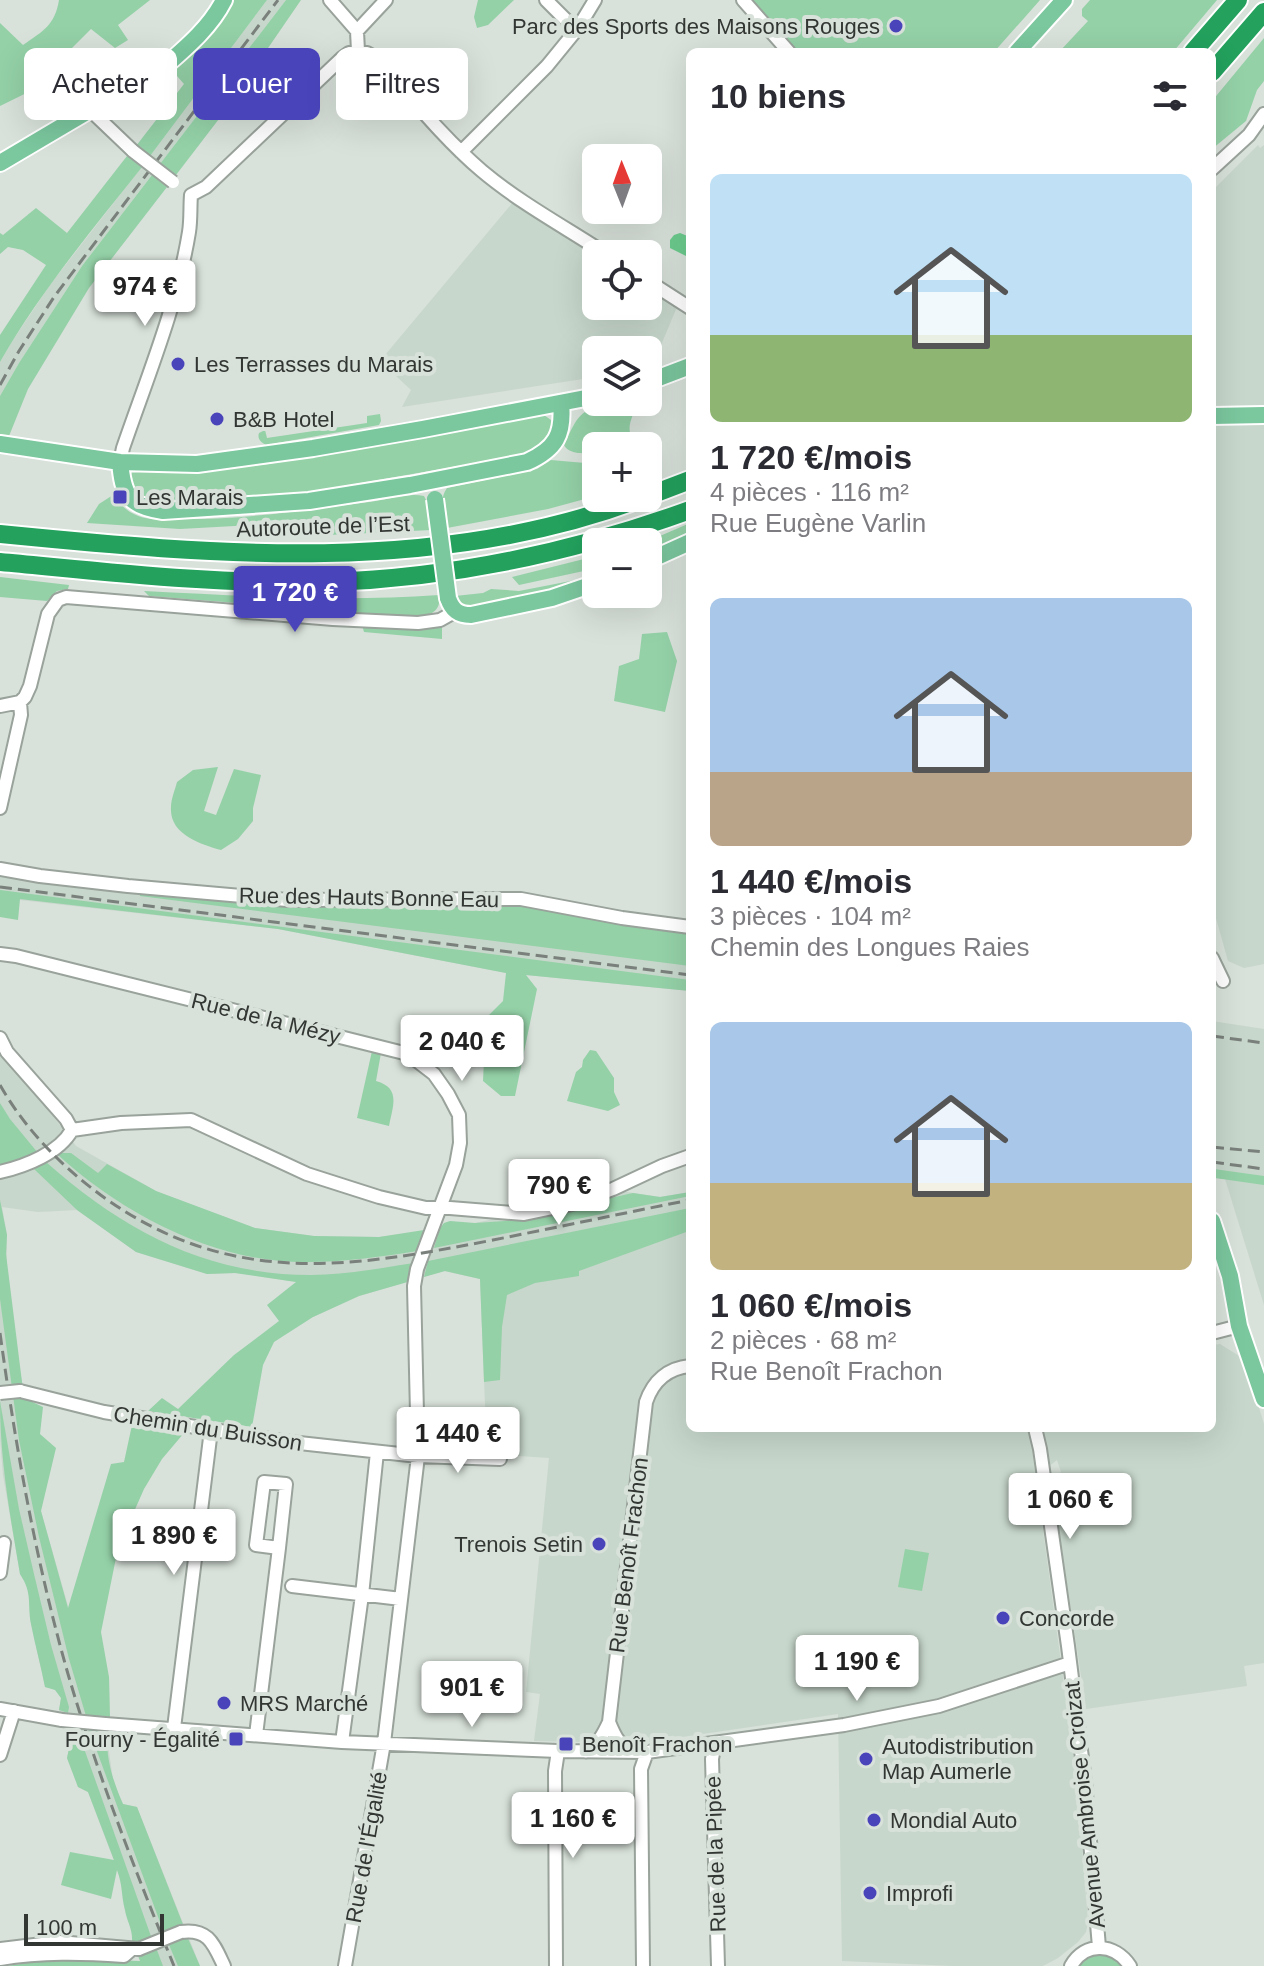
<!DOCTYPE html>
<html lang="fr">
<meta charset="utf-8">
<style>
body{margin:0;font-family:Helvetica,sans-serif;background:#f7f7f7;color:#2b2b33;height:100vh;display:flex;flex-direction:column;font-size:30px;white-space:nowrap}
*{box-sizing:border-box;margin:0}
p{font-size:26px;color:#7c7c81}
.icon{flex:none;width:44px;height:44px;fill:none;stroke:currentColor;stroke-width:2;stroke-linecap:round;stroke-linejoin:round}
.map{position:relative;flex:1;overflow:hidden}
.drawer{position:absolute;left:686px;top:48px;width:530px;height:1384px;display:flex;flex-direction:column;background:#fff;border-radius:12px;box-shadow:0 8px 32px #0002}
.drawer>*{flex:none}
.top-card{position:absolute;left:24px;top:48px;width:542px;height:72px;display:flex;gap:16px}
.needle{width:52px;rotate:359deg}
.tools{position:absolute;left:582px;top:144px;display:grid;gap:16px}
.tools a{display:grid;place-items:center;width:80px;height:80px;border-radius:12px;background:#fff;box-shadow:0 8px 32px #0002;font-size:40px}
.scale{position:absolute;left:24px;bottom:20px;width:140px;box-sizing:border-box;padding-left:8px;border:4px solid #333734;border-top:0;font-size:22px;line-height:28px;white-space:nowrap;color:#333734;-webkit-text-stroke:6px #d8e1da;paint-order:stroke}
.price{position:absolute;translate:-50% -68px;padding:0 18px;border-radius:8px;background:#fff;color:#222;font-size:26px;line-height:52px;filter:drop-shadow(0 2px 4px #0008)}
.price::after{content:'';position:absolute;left:50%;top:48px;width:24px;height:18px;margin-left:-12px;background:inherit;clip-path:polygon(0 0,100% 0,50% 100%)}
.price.active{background:#4944ba;color:#fff}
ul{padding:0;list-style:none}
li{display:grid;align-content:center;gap:16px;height:424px;padding:0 24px}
li span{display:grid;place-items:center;height:248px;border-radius:12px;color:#555}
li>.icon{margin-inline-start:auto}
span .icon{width:144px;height:144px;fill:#fffc;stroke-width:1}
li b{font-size:34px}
h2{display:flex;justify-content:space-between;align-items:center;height:96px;padding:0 24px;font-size:34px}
.tag{padding:0 28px;border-radius:12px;background:#fff;box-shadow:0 8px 32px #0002;font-size:28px;line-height:72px}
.tag.active{background:#4944ba;color:#fff}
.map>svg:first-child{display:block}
</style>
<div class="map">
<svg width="1264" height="1966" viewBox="0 0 1264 1966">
<rect width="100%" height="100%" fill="#d8e1da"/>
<!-- built -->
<path fill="#c7d7cb" d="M267,0h19l-204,266 -63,97 -19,33v-34l15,-25 35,-52 100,-129z
M1258,145l2,3 4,-3v819l-20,4 -16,-7 -16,-57v-713z
M514,201l82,53v52h52v-18l29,19 -21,50 -8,3v-10h-52v27l-194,30 9,-17 -31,-29z
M0,875l310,30 380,23v63l-184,-18 -228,-44 -258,-29 -20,17z
M1212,1021l52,8v276l-39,-126 -13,-1z
M0,1048l76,98 82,46 97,36 59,8 65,1 82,-11 97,-21 56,-15 46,7 30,-5v236h337l4,14 46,338 11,142 -2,10 -8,10 -20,16 -15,8h-89l-112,-5 -4,-247 -197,29 -107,-2 6,-47 -14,-2 23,-234 -62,-4 -7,-175 -36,-8 -85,25 -46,21 -16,-35 -62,-9 -28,1 -71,-22 -59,-42 -39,2 -36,-5 5,28 -1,82 17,69 7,66 11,59 27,95 24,75 17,-4 1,52 -3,9 6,42 10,24 14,3 63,159h-55l-13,-24v-10l-7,-21 -3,-27 -5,-15 -29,-77 -10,-5 -11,-29 5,-23 -13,-25 2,-12 -6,-9 -10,-2 -15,-68 1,-12 -4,-22 -7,-11 -17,-99 -3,-37z
M1220,1344l24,15 20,65v239l-20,3 3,20 -161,23 -34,-225 9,-12 -4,-12 -9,7 -6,-39h170v-83z"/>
<!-- green -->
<path fill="#94d1a7" d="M59,0h91l-32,25 10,15 -13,8 -24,-19 -27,27 5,13 -10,8 -59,29v-83l23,22c20,-14 32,-20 36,-45z
M233,0h34l-117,156 -14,-10 48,-62 -14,-16 49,-46z
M286,0h15l-79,115 -46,60 -16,-11z
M478,0h36l-26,25 -11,3 -3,-11z
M752,0h288l-46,52h-196z
M1090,0h127l-44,52h-114l29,-31 -6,-5v-7z
M1264,38v43l-7,9 -11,31 -34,28v-48z
M127,156l15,11c-50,63 -102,125 -142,195v-27l46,-70 -23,-15 -15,-3 -8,7v-21l3,2 33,-27 31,25z
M152,175l15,12 -78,101 -61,101 -19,47 -9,-1v-39l19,-33 63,-97z
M617,402h21c-6,17 -15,27 -1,44h-41v8c-11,-1 -27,1 -32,-9 16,-34 16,-35 53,-43z
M380,414l1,7 -2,4 -113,20c-5,-3 -9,-6 -7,-12l6,-3 2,8 100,-15v-7z
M544,415l7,5 2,6 -10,16 -15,12 -225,39 -132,10 -31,-7 -10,-15 2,-11 68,2 69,-8z
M551,460l45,4v32l-48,13 -101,19c-2,-13 -9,-28 0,-40l90,-19z
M113,495c6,8 13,16 23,20 13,6 28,4 42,4 64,1 128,-9 191,-17 17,-2 39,-10 55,-6l3,6 4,28 -164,8 -14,-13 -73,4 -93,-6 12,-19z
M690,523v12l-42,19v-10l12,-8z
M596,556v12l-3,1 -74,16 -7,-8z
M0,577l69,8 -1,4 -11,2 -10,10 -47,-4z
M586,578c-19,8 -108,36 -123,28 -5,-3 -5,-5 -8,-10l28,-3 8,-4 28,2z
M144,591c99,5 197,11 295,4 3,19 -12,21 -27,22l-263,-21z
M362,625h80v14l-78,-7z
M667,632l10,29 -12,51 -51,-11 5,-35 20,-7 3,-25z
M218,767l-14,44 12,4 18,-46 27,6 -8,33v13l-15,18 -17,11c-21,-6 -52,-16 -50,-43 0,-8 4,-17 6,-25l16,-12z
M139,889l171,16 208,-7 172,30v38l-550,-70z
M0,890l690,90v11l-164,-16 11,14 -22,107h-14l-18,-15 3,-63 17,-17 3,-28 -228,-44 -258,-30 -2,21 -18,-3z
M590,1050l6,1 18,27v14l6,13 -12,6 -41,-10 9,-29 6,-5 1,-7z
M372,1051l9,2 -5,28c25,7 17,24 13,45l-32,-8z
M0,1103l10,16 28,34 -25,11 -13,3z
M61,1153h10l27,20 9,-9 49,27 99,37 59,8 65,1 45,-7 -7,21c-37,6 -73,11 -110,11 -91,1 -183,-47 -249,-107z
M46,1162c77,68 159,113 265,113 34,0 69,-7 103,-12l-3,18 -52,15 -46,21 -39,25 -11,23 -11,62 -104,-16 14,-13 16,11 56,-54 45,-34 -12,-16 29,-23 -61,-9 -28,1 -71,-22 -59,-42 -43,-41z
M1214,1169l50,7v9l-49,-7z
M690,1192v4l-256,52 6,-20 4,-5 6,-2 25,2 30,-2 128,-28 27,4z
M0,1200l7,35 -1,19 18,144 19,9 -3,27 16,14 -15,63 27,97 43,-144 13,-2 8,-37 52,8 -22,26 -18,30 -26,59 -17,84 8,45 1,41 -24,-2 -17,-57 -30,-122 -20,-97 -19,-141z
M690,1208v25l-1,-2 -110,40v5l-44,7 -28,12 -5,32 -2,53 -16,2 -4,-103 -35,-8 -21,6 4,-16z
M0,1401l19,108 15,65 17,71 18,62 -1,6 -9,-3 2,-12 -6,-8 -10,-3c-4,-21 -10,-42 -14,-63 -4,-21 2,-30 -11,-50 -10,-59 -20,-113 -20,-173z
M905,1549l24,4 -7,38 -24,-4z
M65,1725l11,1 76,213 -16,6 -4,-3c1,-13 -5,-20 -7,-32 -4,-15 -2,-24 -8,-40l-6,29 -50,-14 9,-33 44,8 -26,-68 -10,-5 -11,-29 5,-23z
M88,1727l22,2c-8,21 4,55 13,75l14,3 47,120 -20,6z
M186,1934l14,32h-22l-11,-26z
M155,1945l8,21h-156l52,-8 81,3 -3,-8z
M1095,1955c11,-1 20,2 28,11h-44l4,-5z"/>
<!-- water -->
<path fill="#6ccb8e" d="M680,233l10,4v21l-20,-10v-8l4,-5z"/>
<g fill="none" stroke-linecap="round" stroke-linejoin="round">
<!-- minor casing -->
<g stroke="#99a29b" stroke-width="16">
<path id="minor" d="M330,0l27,31 1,20
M546,0l24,24 8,4
M743,0l46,52
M357,31l29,-31
M358,51l9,2 9,5c34,38 67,80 106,113 38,32 83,56 124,83
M90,110l43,41
M461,152l86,-86 31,-38 17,-28
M1212,169l37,-34 15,-21
M191,195l15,-8 136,-129 7,-5 9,-2
M648,281l42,27
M120,462l3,-14c24,-70 54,-142 66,-216 2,-12 1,-25 2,-37
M0,706l20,-4
M0,808l21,-93 -1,-13 5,-5 5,-11 18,-72 10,-14 8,-3 267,22 85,4 22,-3 16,-9
M0,869l40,7 88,10 159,14 234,-1 101,19 68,9
M0,954l16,2 392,98 26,20 14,20 11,21 1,28 -4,22 -39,104 -3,17 4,170 -34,287 -39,223
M1212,958l11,23
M0,1038l7,14 59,67 6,11
M72,1130l49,-7 70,-3 116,54 72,23 47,11h24l74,6 53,-11 36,-14 49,-23 28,-10
M0,1172c26,-6 59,-19 72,-42
M1212,1333l27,-7
M20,1391l84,21 177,29 137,15 82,3
M1035,1428l5,21 28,197 17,136 14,165
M264,1482l22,2 -7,64 -23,-3z
M0,1573l4,-30
M292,1586l109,13
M0,1709l62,11
M105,1724l237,18 216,9 89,1 197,-27 95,-19 131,-43
M174,1728l37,-298
M256,1735l23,-187
M342,1742l20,-147 15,-143
M715,1743l-3,16 6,207
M635,1751c-16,-5 -20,-14 -26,-29l37,-320c7,-21 22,-34 44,-36
M586,1752c12,-8 17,-17 23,-30
M0,1755l14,-44
M181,1932c28,-4 33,13 43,34
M0,1949l59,-7 80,7
M0,1959c42,-7 82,-6 124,-3l8,-7
M556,1966l-1,-195 3,-20
M643,1966l-2,-197 6,-17
M1071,1966c14,-25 44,-23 59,0"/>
</g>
<!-- major casing -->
<g stroke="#fff" stroke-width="20">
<path id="major" d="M1017,52l47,-52
M0,163l166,-98c22,-19 45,-39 58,-65
M648,382l42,-16
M1212,416l52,-1
M0,444l120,18 77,2 116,-16 110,-19 173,-33
M120,462c3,33 8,44 43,49l146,-10 101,-16 117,-23c29,-13 37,-28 34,-59
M648,561l42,-19
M448,598c4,12 10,17 23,17l81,-17 44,-15
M1212,1221l18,55 9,50 25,73"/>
</g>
<!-- highway casing -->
<g stroke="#fff" stroke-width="22">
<path id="highway" d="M1193,52l45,-52
M1212,72l52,-60
M648,496l42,-16
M0,534c214,21 437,42 642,-36
M0,562c108,10 219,23 328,20 124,-4 246,-30 362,-72"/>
</g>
<!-- minor -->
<use href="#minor" stroke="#fff" stroke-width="12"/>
<!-- major -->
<use href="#major" stroke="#7bc79e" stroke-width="16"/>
<!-- highway -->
<use href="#highway" stroke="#23a15d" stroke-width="18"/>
<!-- rail -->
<path stroke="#7a807b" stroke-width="3" stroke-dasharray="12 6" stroke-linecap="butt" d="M0,385l19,-34 35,-54 224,-297
M0,887l690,88
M1212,1036l52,7
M0,1085c25,44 61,81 102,111 128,92 247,72 391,44 66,-13 131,-27 197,-40
M1212,1147l52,5
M1212,1162l52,7
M0,1333c16,116 36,229 68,341 29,99 67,196 106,292"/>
<!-- minor-bridge casing -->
<g stroke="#99a29b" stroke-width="16" stroke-linecap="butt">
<path id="minor-bridge" d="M133,151l40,31
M0,1393l20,-2
M62,1720l43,4
M139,1949l42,-17"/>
</g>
<!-- major-bridge casing -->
<g stroke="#fff" stroke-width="20" stroke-linecap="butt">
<path id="major-bridge" d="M435,499l13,99"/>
</g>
<!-- minor-bridge -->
<use href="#minor-bridge" stroke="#fff" stroke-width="12"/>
<!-- major-bridge -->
<use href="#major-bridge" stroke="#7bc79e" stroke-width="16"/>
</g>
<!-- markers -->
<g fill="#4944ba" stroke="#d8e1da" stroke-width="3">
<circle cx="896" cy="26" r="8"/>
<circle cx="178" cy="364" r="8"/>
<circle cx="217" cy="419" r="8"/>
<rect x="112" y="489" width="16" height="16" rx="4"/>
<circle cx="599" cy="1544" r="8"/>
<circle cx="1003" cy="1618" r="8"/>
<circle cx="224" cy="1703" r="8"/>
<rect x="228" y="1731" width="16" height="16" rx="4"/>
<rect x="558" y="1736" width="16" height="16" rx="4"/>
<circle cx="866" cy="1759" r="8"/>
<circle cx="874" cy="1820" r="8"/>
<circle cx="870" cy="1893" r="8"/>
</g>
<g text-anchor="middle" stroke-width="8" stroke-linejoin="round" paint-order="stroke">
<!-- poi labels -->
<g font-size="22" fill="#333734" stroke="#d8e1da" text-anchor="start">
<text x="880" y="34" text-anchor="end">Parc des Sports des Maisons Rouges</text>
<text x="194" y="372">Les Terrasses du Marais</text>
<text x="233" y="427">B&amp;B Hotel</text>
<text x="136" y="505">Les Marais</text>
<text x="583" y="1552" text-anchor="end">Trenois Setin</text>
<text x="1019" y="1626">Concorde</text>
<text x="240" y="1711">MRS Marché</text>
<text x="220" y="1747" text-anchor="end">Fourny - Égalité</text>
<text x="582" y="1752">Benoît Frachon</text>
<text x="882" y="1754">Autodistribution<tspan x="882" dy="25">Map Aumerle</tspan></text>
<text x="890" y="1828">Mondial Auto</text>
<text x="886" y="1901">Improfi</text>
</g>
<!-- street labels -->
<g font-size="22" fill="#333734" stroke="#d8e1da">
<text transform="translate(323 526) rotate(-2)" y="8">Autoroute de l’Est</text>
<text transform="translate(369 897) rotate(1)" y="8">Rue des Hauts Bonne Eau</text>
<text transform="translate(266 1018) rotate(14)" y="8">Rue de la Mézy</text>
<text transform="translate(208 1428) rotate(9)" y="8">Chemin du Buisson</text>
<text transform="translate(628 1555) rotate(-83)" y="8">Rue Benoît Frachon</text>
<text transform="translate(1084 1805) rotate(-96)" y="8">Avenue Ambroise Croizat</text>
<text transform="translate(366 1847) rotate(-80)" y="8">Rue de l'Égalité</text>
<text transform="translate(715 1854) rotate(-92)" y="8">Rue de la Pipée</text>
</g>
</g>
</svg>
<div class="tools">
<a><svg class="needle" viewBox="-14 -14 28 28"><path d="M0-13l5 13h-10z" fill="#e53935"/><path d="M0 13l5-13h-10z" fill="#7c7c81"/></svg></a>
<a><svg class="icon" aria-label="locate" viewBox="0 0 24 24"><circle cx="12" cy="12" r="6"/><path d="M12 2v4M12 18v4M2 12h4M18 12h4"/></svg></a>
<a><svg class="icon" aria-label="layers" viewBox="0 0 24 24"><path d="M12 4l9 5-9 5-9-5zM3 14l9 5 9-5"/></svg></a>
<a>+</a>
<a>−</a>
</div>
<div class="scale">100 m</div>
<b class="price" style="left:145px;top:328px">974 €</b>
<b class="price active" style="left:295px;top:634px">1 720 €</b>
<b class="price" style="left:462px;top:1083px">2 040 €</b>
<b class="price" style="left:559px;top:1227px">790 €</b>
<b class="price" style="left:458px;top:1475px">1 440 €</b>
<b class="price" style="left:1070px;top:1541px">1 060 €</b>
<b class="price" style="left:174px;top:1577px">1 890 €</b>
<b class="price" style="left:857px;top:1703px">1 190 €</b>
<b class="price" style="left:472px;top:1729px">901 €</b>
<b class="price" style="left:573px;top:1860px">1 160 €</b>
<div class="top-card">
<a class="tag">Acheter</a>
<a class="tag active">Louer</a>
<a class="tag">Filtres</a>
</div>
<section class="drawer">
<h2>10 biens<svg class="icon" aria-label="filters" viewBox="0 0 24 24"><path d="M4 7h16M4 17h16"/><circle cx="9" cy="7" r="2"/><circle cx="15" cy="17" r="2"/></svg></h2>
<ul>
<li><span style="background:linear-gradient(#bfe0f5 65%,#8fb573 0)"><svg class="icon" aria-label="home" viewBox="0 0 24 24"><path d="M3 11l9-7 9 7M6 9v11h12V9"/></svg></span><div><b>1 720 €/mois</b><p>4 pièces · 116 m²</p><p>Rue Eugène Varlin</p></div></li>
<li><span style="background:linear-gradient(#a9c7e8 70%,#b9a48a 0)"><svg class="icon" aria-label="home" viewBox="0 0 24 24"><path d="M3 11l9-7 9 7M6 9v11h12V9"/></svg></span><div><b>1 440 €/mois</b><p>3 pièces · 104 m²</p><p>Chemin des Longues Raies</p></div></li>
<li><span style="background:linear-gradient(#a9c7e8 65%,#c2b280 0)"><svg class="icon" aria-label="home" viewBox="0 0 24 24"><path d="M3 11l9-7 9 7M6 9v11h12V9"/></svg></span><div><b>1 060 €/mois</b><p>2 pièces · 68 m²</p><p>Rue Benoît Frachon</p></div></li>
</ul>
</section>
</div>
